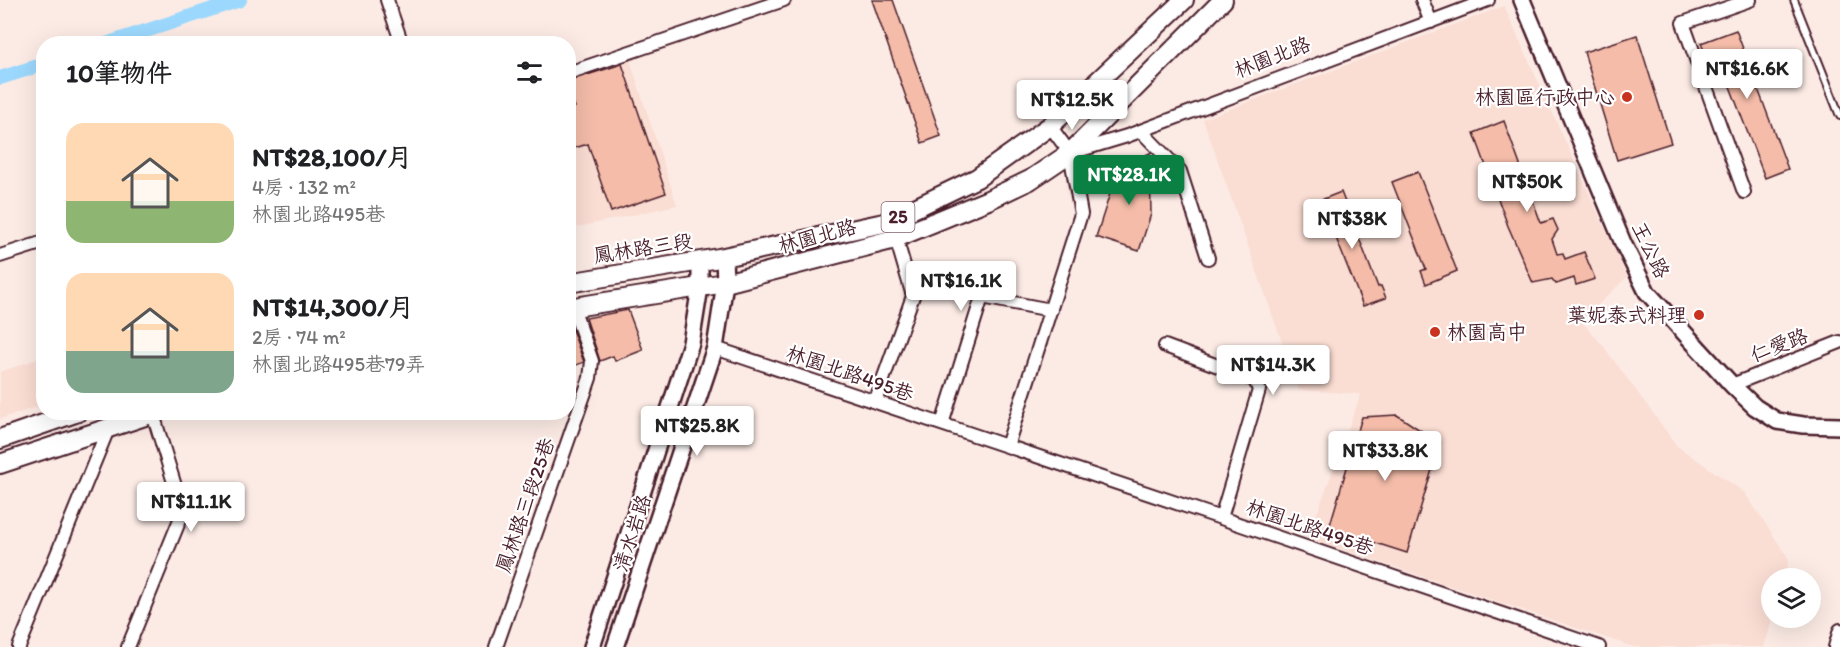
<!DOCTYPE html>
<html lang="zh-TW">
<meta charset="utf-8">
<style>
body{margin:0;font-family:Itim,"LXGW WenKai TC",sans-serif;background:#f6f6f6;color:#202124;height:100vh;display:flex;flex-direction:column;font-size:22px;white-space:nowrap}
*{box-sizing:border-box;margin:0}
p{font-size:20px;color:#757577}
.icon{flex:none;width:33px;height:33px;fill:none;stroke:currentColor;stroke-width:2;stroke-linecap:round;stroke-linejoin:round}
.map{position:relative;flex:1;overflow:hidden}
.sheet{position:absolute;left:36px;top:36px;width:540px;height:384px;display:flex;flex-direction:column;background:#fff;border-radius:24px;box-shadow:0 6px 24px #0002}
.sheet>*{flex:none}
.controls{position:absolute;left:1761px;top:568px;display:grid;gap:12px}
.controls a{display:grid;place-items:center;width:60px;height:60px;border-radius:50%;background:#fff;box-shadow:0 6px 24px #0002;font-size:30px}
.price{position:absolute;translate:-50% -51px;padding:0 14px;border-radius:6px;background:#fff;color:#222;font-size:20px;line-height:39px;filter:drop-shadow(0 2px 3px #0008)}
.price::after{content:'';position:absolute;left:50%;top:36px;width:18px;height:14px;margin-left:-9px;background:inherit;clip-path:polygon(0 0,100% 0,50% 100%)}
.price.selected{background:#0b8043;color:#fff}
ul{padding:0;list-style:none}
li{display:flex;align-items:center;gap:18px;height:150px;padding:0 30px}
li span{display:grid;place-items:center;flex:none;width:168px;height:120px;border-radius:18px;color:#555}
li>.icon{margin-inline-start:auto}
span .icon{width:72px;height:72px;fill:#fffc;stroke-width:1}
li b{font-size:26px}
h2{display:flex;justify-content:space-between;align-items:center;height:72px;padding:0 30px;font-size:26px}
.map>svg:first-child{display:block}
</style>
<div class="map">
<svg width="1840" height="647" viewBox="0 0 1840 647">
<rect width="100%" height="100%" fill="#fcebe5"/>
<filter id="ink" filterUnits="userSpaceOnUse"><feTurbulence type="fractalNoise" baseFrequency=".0167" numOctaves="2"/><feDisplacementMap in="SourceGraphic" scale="12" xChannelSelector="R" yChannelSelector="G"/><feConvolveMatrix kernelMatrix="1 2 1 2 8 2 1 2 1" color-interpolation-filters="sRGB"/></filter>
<g filter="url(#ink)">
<!-- built -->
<path fill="#faddd3" d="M1504,6l123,271 -46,44 20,22 76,103 68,47 44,66 -5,20h-12l1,39 -9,29h-131l-325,-109 53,-144 -62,-4 -96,-271z
M629,57l48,148 -108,24 -1,-152z
M43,357v48l-43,14v-47z"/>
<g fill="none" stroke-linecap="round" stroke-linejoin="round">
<!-- canal -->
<path stroke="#9cd8fd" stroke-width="14" d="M106,44l134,-44
M0,78l44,-14"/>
</g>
<!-- building -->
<path fill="#f4bca9" stroke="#4a1f2b" stroke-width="1.5" d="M872,0h21l48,136 -19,7z
M1736,30l52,139 -23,9 -44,-115 -11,4 -9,-24z
M1637,35l34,108 -54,17 -33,-108z
M622,64l44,129 -55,19 -23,-68 -20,6v-40l7,-3 -7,-19v-7z
M1504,121l37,102 12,-4 5,11 -6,9 5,15 6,-1 2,6 19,-7 11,27 -19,6 -2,-7 -18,6 -4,-5 -19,4 -25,-57 -34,-93z
M1150,153l1,61 -12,37 -43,-14 18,-56 13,-18z
M1418,172l39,99 -31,13 -5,-13 5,-2 -34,-87z
M1341,192l37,95 3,-1 5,12 -23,8 -42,-106z
M628,310l15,40 -28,11 -2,-5 -13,5 -14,-43z
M568,324h2l14,38 -16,6z
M1397,415l43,28 -33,110 -78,-25 33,-111z"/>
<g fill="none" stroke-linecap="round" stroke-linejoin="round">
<!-- service casing -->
<g stroke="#4a1f2b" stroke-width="10">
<path id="service" d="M1794,0l46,116"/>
</g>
<!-- minor casing -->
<g stroke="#4a1f2b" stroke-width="16">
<path id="minor" d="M387,0l15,44
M1422,0l9,22
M568,73l216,-73
M1141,131l39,40 28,87
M1074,152l53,-16 361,-136
M1744,192l-61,-169 67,-23
M0,256l44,-14
M1165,346l90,34 4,10 -38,128
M715,348l506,170 378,129
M1732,385l108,-43
M875,402l38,-106 -17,-58
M942,424l40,-127 69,13
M1007,446l74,-232 -11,-61 -20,-27
M19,647l89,-218
M128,647l55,-135 -30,-98
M496,647l94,-269 2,-17 -19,-54
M1835,647l5,-17"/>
</g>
<!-- tertiary casing -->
<g stroke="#4a1f2b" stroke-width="20">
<path id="tertiary" d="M1522,0l101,243 24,49 85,93 23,22 22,14 26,4 37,1
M592,647l99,-304 9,-56v-26
M615,647l100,-299 10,-65 -1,-26"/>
</g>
<!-- primary casing -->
<g stroke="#4a1f2b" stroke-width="22">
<path id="primary" d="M568,283l151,-25 165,-35 93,-45 73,-52 134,-126
M568,308l157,-25 166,-43 97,-40 42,-20 40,-27 153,-153
M0,439l78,-27
M0,464l157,-52"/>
</g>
<!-- service -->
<use href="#service" stroke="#fff" stroke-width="6"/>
<!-- minor -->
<use href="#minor" stroke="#fff" stroke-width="12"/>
<!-- tertiary -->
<use href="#tertiary" stroke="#fff" stroke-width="15"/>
<!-- primary -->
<use href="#primary" stroke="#fff" stroke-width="18"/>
</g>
</g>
<!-- markers -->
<g fill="#c8321e" stroke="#fff" stroke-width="2">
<circle cx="1627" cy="97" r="6"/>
<circle cx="1699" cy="315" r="6"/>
<circle cx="1435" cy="332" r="6"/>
</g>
<g text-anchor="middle" stroke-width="4.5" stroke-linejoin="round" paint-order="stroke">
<!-- shield labels -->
<rect fill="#fff" stroke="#80626b" stroke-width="1.5" x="881.5" y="202" width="33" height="30" rx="4.5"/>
<g font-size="18" font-weight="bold" fill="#4a1f2b">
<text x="898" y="223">25</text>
</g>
<!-- street labels -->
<g font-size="20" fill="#4a1f2b" stroke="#fff">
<text transform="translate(1272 57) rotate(-21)" y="7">林園北路</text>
<text transform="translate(817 236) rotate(-15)" y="7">林園北路</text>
<text transform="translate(643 248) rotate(-9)" y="7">鳳林路三段</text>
<text transform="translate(1651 250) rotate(64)" y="7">王公路</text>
<text transform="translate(1779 345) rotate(-21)" y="7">仁愛路</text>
<text transform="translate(850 373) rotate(19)" y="7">林園北路495巷</text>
<text transform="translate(525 505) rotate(-71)" y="7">鳳林路三段25巷</text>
<text transform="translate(1310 527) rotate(19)" y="7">林園北路495巷</text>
<text transform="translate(632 533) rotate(-72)" y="7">清水岩路</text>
</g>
<!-- poi labels -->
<g font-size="20" fill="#4a1f2b" stroke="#fff" text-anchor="end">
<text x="1615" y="104">林園區行政中心</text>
<text x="1687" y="322">葉妮泰式料理</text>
<text x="1447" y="339" text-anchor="start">林園高中</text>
</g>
</g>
</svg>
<div class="controls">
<a><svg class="icon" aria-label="layers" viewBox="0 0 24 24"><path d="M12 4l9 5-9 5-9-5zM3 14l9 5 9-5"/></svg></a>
</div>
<b class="price" style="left:1747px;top:100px">NT$16.6K</b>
<b class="price" style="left:1072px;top:131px">NT$12.5K</b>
<b class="price selected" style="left:1129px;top:206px">NT$28.1K</b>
<b class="price" style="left:1527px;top:213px">NT$50K</b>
<b class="price" style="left:1352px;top:250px">NT$38K</b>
<b class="price" style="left:961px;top:312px">NT$16.1K</b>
<b class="price" style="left:1273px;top:396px">NT$14.3K</b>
<b class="price" style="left:697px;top:457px">NT$25.8K</b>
<b class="price" style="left:1385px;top:482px">NT$33.8K</b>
<b class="price" style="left:191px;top:533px">NT$11.1K</b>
<section class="sheet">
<h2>10筆物件<svg class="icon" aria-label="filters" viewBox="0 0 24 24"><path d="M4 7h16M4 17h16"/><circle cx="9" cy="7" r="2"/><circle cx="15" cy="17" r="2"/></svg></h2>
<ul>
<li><span style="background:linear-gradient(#ffd9b3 65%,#8fb573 0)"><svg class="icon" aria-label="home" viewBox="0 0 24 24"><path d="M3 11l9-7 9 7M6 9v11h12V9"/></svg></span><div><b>NT$28,100/月</b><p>4房 · 132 m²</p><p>林園北路495巷</p></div></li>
<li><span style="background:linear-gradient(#ffd9b3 65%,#7fa58c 0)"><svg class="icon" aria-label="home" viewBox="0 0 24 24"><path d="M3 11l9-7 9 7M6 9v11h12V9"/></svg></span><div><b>NT$14,300/月</b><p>2房 · 74 m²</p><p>林園北路495巷79弄</p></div></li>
</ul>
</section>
</div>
